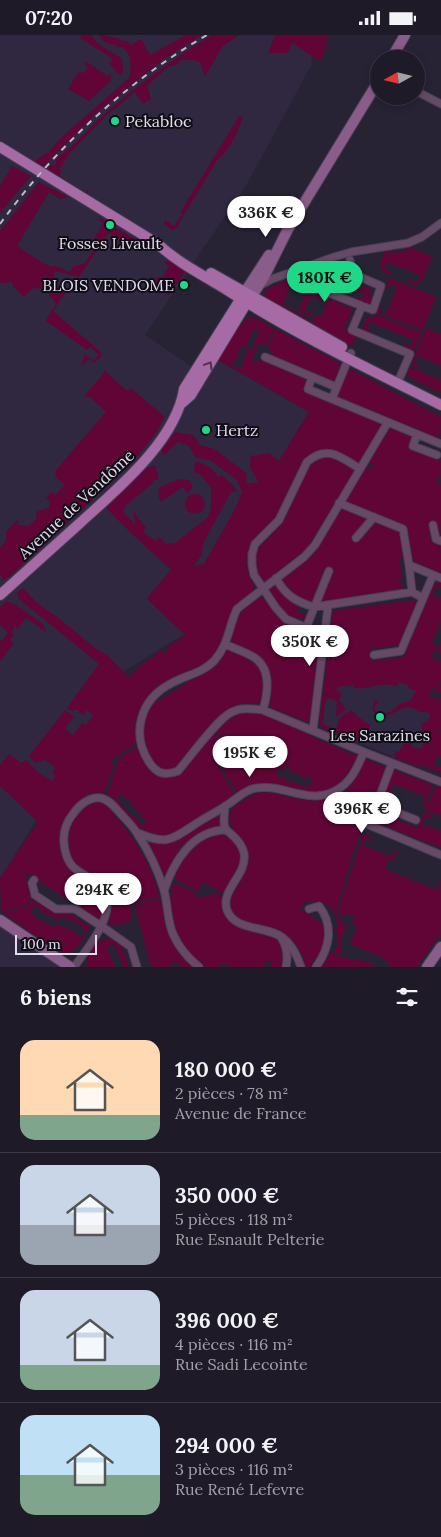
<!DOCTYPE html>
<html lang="fr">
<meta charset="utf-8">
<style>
body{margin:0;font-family:Lora,serif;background:#262330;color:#f1f3f6;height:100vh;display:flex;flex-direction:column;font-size:19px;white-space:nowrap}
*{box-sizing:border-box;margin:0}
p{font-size:16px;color:#a1a1a8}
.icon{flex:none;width:28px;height:28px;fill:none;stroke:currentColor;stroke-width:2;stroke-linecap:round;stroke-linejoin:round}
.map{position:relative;height:932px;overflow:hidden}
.sheet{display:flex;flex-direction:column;background:#1e1a28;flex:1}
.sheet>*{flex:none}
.needle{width:32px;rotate:262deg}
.fabs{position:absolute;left:370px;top:15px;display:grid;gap:10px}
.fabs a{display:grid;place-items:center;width:55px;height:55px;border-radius:50%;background:#1e1a28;box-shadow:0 2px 8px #0003,0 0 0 1px #3c3845;font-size:25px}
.scale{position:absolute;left:15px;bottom:12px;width:82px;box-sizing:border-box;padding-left:5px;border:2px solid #e0ddea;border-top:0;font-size:14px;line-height:18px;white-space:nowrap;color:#e0ddea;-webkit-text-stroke:4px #100d16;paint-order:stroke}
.price{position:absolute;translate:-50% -42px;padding:0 11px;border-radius:18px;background:#fff;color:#222;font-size:16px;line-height:32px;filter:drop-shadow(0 1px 2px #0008)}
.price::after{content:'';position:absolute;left:50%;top:30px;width:15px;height:11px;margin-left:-8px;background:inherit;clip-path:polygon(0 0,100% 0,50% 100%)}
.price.current{background:#1fd887;color:#111}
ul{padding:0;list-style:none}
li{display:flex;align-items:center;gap:15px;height:125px;padding:0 20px}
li+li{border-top:1px solid #3c3845}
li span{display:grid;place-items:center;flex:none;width:140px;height:100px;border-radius:15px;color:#555}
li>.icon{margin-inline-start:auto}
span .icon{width:60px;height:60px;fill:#fffc;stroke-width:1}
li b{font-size:21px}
h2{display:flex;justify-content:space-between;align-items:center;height:60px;padding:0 20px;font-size:21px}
.status{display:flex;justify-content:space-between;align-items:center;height:35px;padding:0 25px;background:#1e1a28;direction:ltr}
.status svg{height:14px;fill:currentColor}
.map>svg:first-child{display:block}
</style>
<div class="status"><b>07:20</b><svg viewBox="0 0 49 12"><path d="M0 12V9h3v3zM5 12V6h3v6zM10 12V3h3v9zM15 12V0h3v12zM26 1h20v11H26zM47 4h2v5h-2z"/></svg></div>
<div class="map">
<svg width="441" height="932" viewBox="0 0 441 932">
<rect width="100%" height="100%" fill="#282235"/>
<!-- built -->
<path fill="#302841" d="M0,0h309l3,29 -64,118 -103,153 59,40 10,-17 95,54 -109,179 22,20 -101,62 -73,127 -48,80z
M419,641l3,27 19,9 -22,55 -97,-39 -3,-4 5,-36z
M0,880l60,52h-60z"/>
<!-- green -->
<path fill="#600536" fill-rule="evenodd" d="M82,0h9c9,14 19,14 31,24l1,12 -2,4 -3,-1 -9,-11 4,-4 -33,-21z
M99,0h5l25,7 1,3 11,-6 9,16 36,-20h16l-38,24 -68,54 -53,54 -9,-5 15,-11 15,-16 65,-57c2,-9 4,-24 -6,-30 -10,-6 -16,0 -24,-13z
M212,0h27l-17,12 -17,30 -5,-15 -8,-2h-11l-5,5 -8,2 -21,19 4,13 -8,5 -8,-12 -29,24 -37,38 -2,5 -4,3v2l-2,1v2l-2,2 2,3 -2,4 27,17 2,-4 1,1 -2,5 -37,-24 -2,-4 3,-3 3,2 2,-4 -1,-2c17,-12 30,-28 45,-42 35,-31 72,-59 112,-83z
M275,0h54l-8,26 -5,-2 -24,-16 -4,10h-20z
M86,26l21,15 5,-2 -2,8 -21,19 -21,-12 11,-18 4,3 5,-7 -4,-3z
M239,81l4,1c-4,13 -14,35 -25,42l-40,66 1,2 -7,3 -8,-6 1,-4 9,6 8,-11 -2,-2 6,-10z
M12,131l19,10 -31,37v-27z
M39,147l29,15 -8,2 -11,-7 -32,54 26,17 9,4 2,-2 16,7 3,-5 12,-4 12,-19 -3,-5 9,-16 -4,-3 1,-2 9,5 -1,2 2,1 1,-1 24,14 -5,7 -21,-13 -30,44 -24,-6 -4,14 15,7 -13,19 49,42 -2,5 -6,5 -5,-4 -7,7 2,-12 10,7 5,-6 -9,-8 -3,3 -41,-29 1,-3 9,-14 -11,-15 -12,-1 -9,9 -11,-10 -1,-5 -12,1v-52z
M407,211l25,11 -11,26 -5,2 -9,-3 1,-3 10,3 2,-7 -33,-13 -3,6 8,4 -2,3 -7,-3 -3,-8 5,-13 4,-1 3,3 16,-3 -3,-3z
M168,224l18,12 -17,24 -17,-10 4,-7 7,-1 6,-11 -4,-3z
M341,240c8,1 15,3 17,12l4,-1 10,4 -3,7 5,3 -3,5 -15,-6v-2l6,2 2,-6 -28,-12 -2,6 3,2 -1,2 -6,-2 1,-4 -8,-3 -2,3 -3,-1 1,-3z
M293,243h2v4l-2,3h-2l-8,20 27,15 -2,4 -44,-26 2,-9z
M389,243l47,19 -13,33 -48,-18 3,-6 4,1 -2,5 6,3 11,-28 -6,-3 -1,4 -4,-2z
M315,254l12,6v3l23,10 2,-4 5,3 1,2 -5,-2 -8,22 12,6 -5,11 -40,-22 3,-9 6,2 6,-15 -16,-6 -6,15 7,3 -1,3 -13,-6 8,-18 7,2z
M377,280l45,18 -8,18 -11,-4 1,-3 7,2 2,-6 -43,-18 -3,7 5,2 -1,3 -9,-4 5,-13h6z
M254,282l20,11 -8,18 -7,-3 -7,18 5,2 2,-4 47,19 1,2 -4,11 79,32 1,3 -22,35 -4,2c-12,-7 -25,-17 -39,-12 -22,7 -29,45 -41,63 -9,13 -25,23 -29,40 -3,11 0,23 7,32 -2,9 -16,14 -21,21 -6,7 -5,14 -8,22 -3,11 -8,22 -16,30 -8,9 -20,12 -30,17 -31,14 -49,33 -44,68l-26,17 4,4 -10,28c-12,-2 -18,2 -26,10 -20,19 -26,48 -6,68 9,10 23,12 29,24 4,9 2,18 -1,26l-75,-49 6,26 -4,7 -26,7 -1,-34 38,-56 -38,-36v-21l9,-11 12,9 5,-3 13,13 13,8 4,-5 -4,-3 3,-6 -10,-7 -10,3 -6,-7 36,-46 9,7 -9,11 8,7 9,-12 4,2 7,-9 -6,-6 -4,5 -8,-6 -2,3 -6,-4 32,-44 -80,-65 -2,-6 6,-5 14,15 24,17 34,28 13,8 18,18 2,5c8,-12 22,-20 34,-29l3,3 4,-2 -2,-4 18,-12 -38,-36 4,-6 20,-23 -39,-36 -26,-26 42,-41 2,1 3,-3h2l4,14 -5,1 -2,4 -27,22 -2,6 12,12 -2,-15 4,8 9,10 -3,5 13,9 3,-4 7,7 9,-1 32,-25 4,-9v-21l-13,-16 -2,2 -2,-2 1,-10c10,0 18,7 23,15l3,-2 12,10 4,7h-6l-27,50 -3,14 -8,10 11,-2 31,-55 7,-17 -5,-12 -27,-20 -14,-2 -7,-12 -11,-4 -15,14 -1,-7 13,-17 18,3 7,10 15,4 31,24 1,11 11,-2 -8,-15 1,-11 18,-3 10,8 30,-49 -91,-52 17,-28 11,-13zM253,294l6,2 -7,19 -4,-1 -8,20 -8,-4 1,-3 3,-1 5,-15 5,2z
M426,293l15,6v32l-23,-10 -4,7 6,3 -1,3 -8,-4z
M275,294l66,35 -6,16 -3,1 -58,-24 -6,-10z
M410,332l31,13v7l-2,6 -32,-17z
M348,333l93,49 -1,19 -3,1 -100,-40z
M104,335l22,20 6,-1 33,28 -9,16 -23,29 -125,116 -7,3 2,-4 -3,-1v-28l6,-7v-9l11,-12 2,5 10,1 7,-7 1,-8 12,-3v-7l-3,-2 5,-7 4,3 9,-10 -8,-8 -1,-6 51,-59 -16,-15h-4l-1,-2 19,-22z
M392,392l19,8 1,2 -4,11 33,13v15h-2l-3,6 5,3v53l-2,-3 -3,-12 -8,1 3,18 10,4v27l-28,-12 -6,-35 -62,-25 21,-35 6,3 2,-4 -5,-3 21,-34z
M324,422l10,1 19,11 1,4 -47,75 -42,34h-4l-6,-12v-11l1,-6 5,-9 22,-26 28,-55 4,-3z
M179,444h5l6,2 3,6 -6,7 -4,-7 -2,1 -20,14c-9,-18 7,-17 18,-23z
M185 469a10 10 0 1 1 20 0a10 10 0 1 1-20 0Z
M343,474l24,10 -15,18 4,4 16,-18 3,-1 23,9 2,3 3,23 -4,1 3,21 -3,3 3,2 1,7 -81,11v-5l-8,5c-14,-1 -28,-10 -32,-24l29,-22 29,-46z
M434,547h2l5,2v4l-5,-2 -3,10 5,3 1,-3h2v24l-9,23 9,4v7l-4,-1 1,-2 -3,-2 -4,8 10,5v18l-2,5 2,1v8l-6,-3 1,-2 -4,-1 -3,8 12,4v27l-2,5 2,1v24l-4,-1 -3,9 7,3v5l-21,-8 -1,2 -23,-9 -2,-4 1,-3 4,1 7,-12 6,3v4l9,2 6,-12 -5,-7 -1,-6 8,-4 1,-6 -4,-2h-7c-2,-1 -4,-3 -6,-4 -15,-5 -30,21 -41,1l2,-8 4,-1v1l-4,8 4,4 12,-1 10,-8 11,-4 5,-9 -8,-3 1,-3 -10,-3 -1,4c-5,-1 -11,-2 -17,-1 -10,1 -18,6 -28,2v-2l-15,2 -2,4 4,1 2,4 -4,2 7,10v2l-9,7 1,-15 -3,-3 -6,-1 -3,5 -2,21 13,6c2,-9 3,-12 11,-18l1,1 3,-3 9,8 10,7 -2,6 -8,-3 -2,6 3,2 -2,4 -4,1 -33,-13 -3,-4 14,-113 81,-11 3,3 -17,42 -30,4 2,12 32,-4z
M275,548l12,14 8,7v1l3,2v5l11,4 -2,5 -15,-5 -2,1 -11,-10 -13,-19z
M260,562h3l17,20 38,19 2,2 -10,82 -3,2 -36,-14c-3,-6 1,-13 1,-20 2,-25 -21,-35 -40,-45l-1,-2 6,-24 7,-8z
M6,566l9,3 28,20 3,8 -20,-14 -8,11 -3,-2 -4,5 3,2 -4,6 4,3 -14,18v-21l2,1 6,-9 -8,-7v-18z
M229,615c14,6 35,14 36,33 0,6 -2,13 -2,19 -6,4 -14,0 -21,2 -8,1 -14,5 -20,9v1l-7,6 -38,46c-22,16 -34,-21 -34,-38 0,-10 6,-21 13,-28l2,1 27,-17v-1c19,-8 28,-16 41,-32z
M243,677c21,-2 50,15 69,22v3l46,19c-15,36 -31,41 -68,32 -9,-2 -18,-4 -27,-4 -9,1 -18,4 -26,9l-14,-24 13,-9 -19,-31 10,-9zM286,731l5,1 -1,5 11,3v1l11,3 -2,8 -11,-2v-1l-11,-3v-2l-11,-2 2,-9 5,2z
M216,696l14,23 -2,4 -10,7 17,30 -59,37c-30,13 -45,-11 -62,-31l1,-1 -8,-6 12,-36 18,-11c3,9 8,17 14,23 18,19 33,-1 44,-15 7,-8 14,-16 21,-24zM123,758l2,3 -1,1 3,2h1l4,3 -1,2 12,12 -1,1 4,5 -4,4 -7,-10 -2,1 -16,-18z
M365,724l22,9 -33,81 -17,61 2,11 8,3 -7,19 2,12 -9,-1c12,8 30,2 42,13h-53l10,-16 3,1 3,-9v-10l-3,-1 -1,-4 4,-1 -4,-15 -9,-10 -4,4 -7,-4h-8l-6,7 22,14 3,17 -6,15 -10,12h-4c-3,-29 -26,-38 -51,-44 -5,-1 -13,-2 -18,-6 -17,-16 8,-36 12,-52 7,-29 -36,-38 -12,-60 8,-7 17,-11 28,-13 11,1 23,5 35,7 35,7 54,-8 66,-40z
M393,735l40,15 -8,21 -3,-1 3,-9 -31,-12 -4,10 -6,-2z
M436,751l5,2v28l-16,-6z
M97,767l6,1 5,4c25,29 42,53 52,90l-29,7 1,17 -22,5 -2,-2c6,-15 5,-35 -10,-45 -8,-6 -18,-10 -24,-18 -15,-20 -1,-54 23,-59z
M378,774l2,1 -1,2 38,16 7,-16 8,3 -1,4 -6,-2 -3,7 19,7v17l-66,-26 -1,3 -2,-1z
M219,778l3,2v11l-34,19 -5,1 -3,-2 -2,4 2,2 -1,2 2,2 -14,21 -6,-1 -14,-29 1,-2h13z
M215,799c9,1 15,3 21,10 15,17 -5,35 -12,50l-21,-12 -6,10 -23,-14c7,-19 20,-38 41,-44z
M363,799l10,5 -1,2 -6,-2 -3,7 29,11 3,-7 3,1 -4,10 -5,-2 -4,10 52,21 4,-10v53l-24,34h-25l-5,-2 1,-5 -38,-16 7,-18 -5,-2 3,-7 -10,-4 -3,7 -3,-11z
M176,848l20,11 1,4 20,-5 6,4c-6,51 77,18 58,70h-9v-5l-6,-1 -2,6h-35v-2l-8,-1 -1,3c-4,0 -11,0 -16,0 -4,-1 -9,-7 -12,-10 -18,-20 -26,-47 -19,-73z
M33,864l23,15 11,-2 23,15 -9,15 -7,8 -9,6 -62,-43 25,-7zM35,870l8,8 16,7 2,-3 16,6 9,8 -5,6 -9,-7 -15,-6 -3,3 -15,-7 -8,-8z
M161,864c5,28 10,47 32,68h-12l-6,-6 -5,6h-16l-4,-3 -15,-59z
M111,903l9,5 3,10h2l4,14h-4l-2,-2 -9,-21 -7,3 8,20h-29l2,-10 9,-15z"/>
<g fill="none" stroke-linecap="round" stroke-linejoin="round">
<!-- street casing -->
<g stroke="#454052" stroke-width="9">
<path id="street" d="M416,56l25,13
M350,225l3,14 28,12 -8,24 -11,-4 -10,24 58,24 -13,30
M300,244l7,5 55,22
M259,251l13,-7 62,-22 17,-5 57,-9 14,-6 19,-14
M265,322l71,30
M312,342l-4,12 24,10 15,-37 4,-9
M332,364l109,45
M388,387l-73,123 -11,12 -67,52c-9,19 -8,35 -23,52 -13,13 -29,14 -44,23 -30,16 -39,50 -21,78 8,12 16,14 29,9 12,-14 40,-53 54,-59 10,-5 21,-3 31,-2l101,42 77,30
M417,399l-4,12 24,9
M339,468l64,26 6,36 32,13
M433,490l3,14 5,2
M356,503l18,-21
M409,530l3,27
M276,543c9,17 20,24 38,29l98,-15 11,6
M306,593l23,-57
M325,601l-39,-17 -10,-11 -22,-33 -2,-10v-11l3,-10 24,-24 28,-58c20,-18 34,-5 53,7
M225,609c10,5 21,8 30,14 17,12 13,35 8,52
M374,620l27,-4 32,-76
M313,695l15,-124
M392,728l-23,62 72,30
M376,769l40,16
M225,771c0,7 -3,18 1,23 0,1 5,5 5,5 6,5 11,11 13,19 4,22 -24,36 -17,57 8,22 40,15 56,28 10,8 14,18 18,29
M138,798c30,13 34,6 59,-10 9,-6 20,-11 30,-18 8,-5 16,-13 25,-16 28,-8 55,17 83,2 16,-8 22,-23 29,-39
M34,845l-2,3 3,12 21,14h19l32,21 24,17 6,20
M164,856c9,-28 28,-61 62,-61
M309,874l10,-3c15,19 11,42 -3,61
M282,904c5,8 6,18 4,28
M74,932c14,-20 50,-60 24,-83 -14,-12 -29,-12 -33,-34 -3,-13 0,-26 8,-36 6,-9 17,-18 28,-16 9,2 14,10 20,16 6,7 13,13 17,21 11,16 20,36 26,55 4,15 3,30 9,44 6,14 15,24 26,33"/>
</g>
<!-- secondary casing -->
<g stroke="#454052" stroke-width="12">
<path id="secondary" d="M391,24l14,-24
M245,257l24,-37
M252,261l12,-19 23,-46 92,-151
M0,885l70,47
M427,932l14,-20"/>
</g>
<!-- primary casing -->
<g stroke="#454052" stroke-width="12">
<path id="primary" d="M0,112l158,97c20,19 45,31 69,46 68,44 142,79 214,115
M211,238l131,74
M182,368l9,-8 58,-96
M0,560c27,-24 53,-48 80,-72 37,-34 96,-82 104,-134l61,-97"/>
</g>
<!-- street -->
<use href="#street" stroke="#664966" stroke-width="7"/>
<!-- secondary -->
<use href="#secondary" stroke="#8a5c89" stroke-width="10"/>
<!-- primary -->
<use href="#primary" stroke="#a66aa5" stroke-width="10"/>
<!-- rail -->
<path stroke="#bdb9c7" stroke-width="2" stroke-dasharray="6 6" stroke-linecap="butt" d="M0,189c55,-76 126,-142 207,-189"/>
</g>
<!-- one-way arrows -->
<defs><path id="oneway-chevron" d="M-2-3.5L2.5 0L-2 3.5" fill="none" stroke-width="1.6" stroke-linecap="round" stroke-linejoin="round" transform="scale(1.25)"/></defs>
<use stroke="#4c324f" href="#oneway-chevron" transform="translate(209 330) rotate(-59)"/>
<!-- markers -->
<g fill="#1fd887" stroke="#100d16" stroke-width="2">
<circle cx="115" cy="86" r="5"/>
<circle cx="110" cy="190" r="5"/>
<circle cx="184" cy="250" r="5"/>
<circle cx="206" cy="395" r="5"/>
<circle cx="380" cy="682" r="5"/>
</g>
<g text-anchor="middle" stroke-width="4" stroke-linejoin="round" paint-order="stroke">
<!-- poi labels -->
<g font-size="16" fill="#e0ddea" stroke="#100d16" text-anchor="start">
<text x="125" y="92">Pekabloc</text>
<text x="110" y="214" text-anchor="middle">Fosses Livault</text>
<text x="174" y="256" text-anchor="end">BLOIS VENDOME</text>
<text x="216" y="401">Hertz</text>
<text x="380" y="706" text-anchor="middle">Les Sarazines</text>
</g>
<!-- street labels -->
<g font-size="16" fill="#e0ddea" stroke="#100d16">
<text transform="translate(76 469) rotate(-43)" y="6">Avenue de Vendôme</text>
</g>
</g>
</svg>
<div class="fabs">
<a><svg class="needle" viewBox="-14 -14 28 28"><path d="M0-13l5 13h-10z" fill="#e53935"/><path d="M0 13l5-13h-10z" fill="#a1a1a8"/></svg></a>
</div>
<div class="scale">100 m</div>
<b class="price" style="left:266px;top:203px">336K €</b>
<b class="price current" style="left:325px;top:268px">180K €</b>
<b class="price" style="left:310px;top:632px">350K €</b>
<b class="price" style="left:250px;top:743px">195K €</b>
<b class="price" style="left:362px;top:799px">396K €</b>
<b class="price" style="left:103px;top:880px">294K €</b>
</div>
<section class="sheet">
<h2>6 biens<svg class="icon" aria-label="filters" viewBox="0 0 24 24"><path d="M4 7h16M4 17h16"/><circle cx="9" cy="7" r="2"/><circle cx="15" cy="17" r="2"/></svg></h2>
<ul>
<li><span style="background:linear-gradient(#ffd9b3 75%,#7fa58c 0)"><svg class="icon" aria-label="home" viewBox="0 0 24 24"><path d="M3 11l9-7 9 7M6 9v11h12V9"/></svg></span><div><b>180 000 €</b><p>2 pièces · 78 m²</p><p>Avenue de France</p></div></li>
<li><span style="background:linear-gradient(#c9d6e8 60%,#9aa5b1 0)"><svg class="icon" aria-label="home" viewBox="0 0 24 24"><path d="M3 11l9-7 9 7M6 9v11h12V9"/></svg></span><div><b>350 000 €</b><p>5 pièces · 118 m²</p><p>Rue Esnault Pelterie</p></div></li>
<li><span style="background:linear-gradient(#c9d6e8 75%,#7fa58c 0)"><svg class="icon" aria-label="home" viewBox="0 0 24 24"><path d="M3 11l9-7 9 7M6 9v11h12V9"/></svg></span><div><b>396 000 €</b><p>4 pièces · 116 m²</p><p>Rue Sadi Lecointe</p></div></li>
<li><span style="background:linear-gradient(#bfe0f5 60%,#7fa58c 0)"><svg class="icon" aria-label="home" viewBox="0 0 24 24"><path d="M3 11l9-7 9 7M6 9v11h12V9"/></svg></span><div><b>294 000 €</b><p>3 pièces · 116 m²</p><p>Rue René Lefevre</p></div></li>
</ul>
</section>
